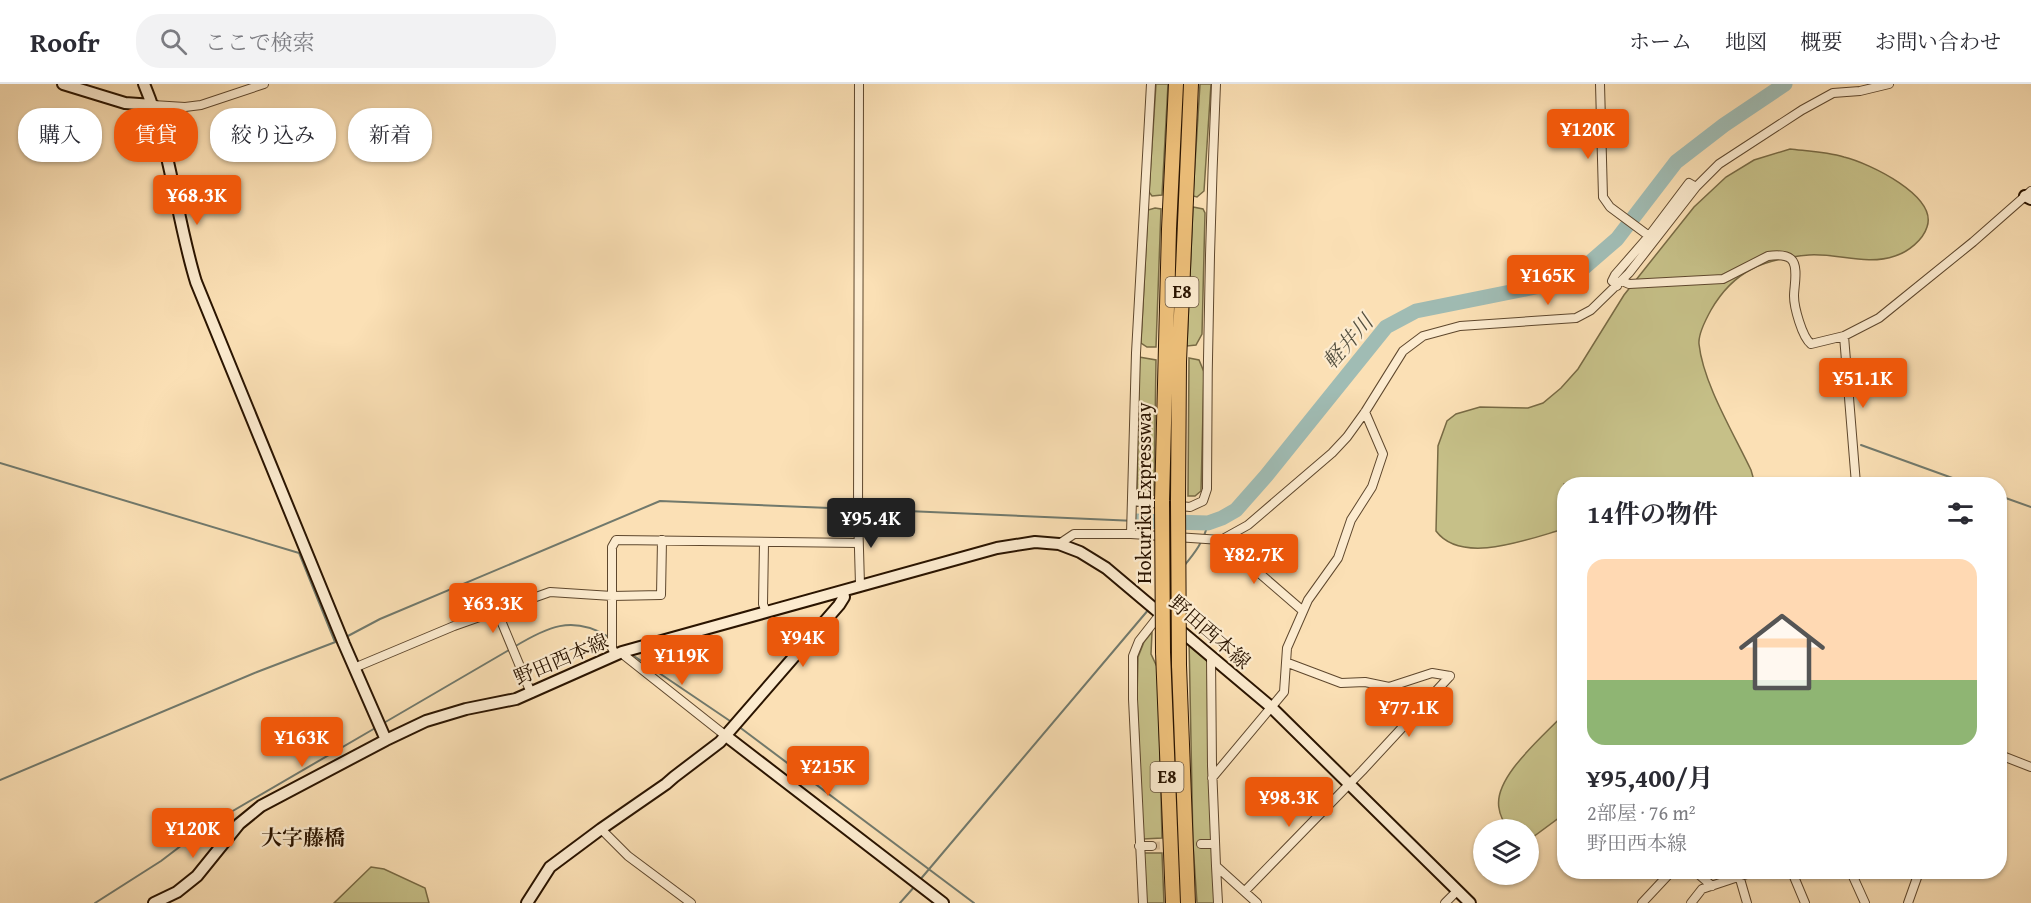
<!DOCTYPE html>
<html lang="ja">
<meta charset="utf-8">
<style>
body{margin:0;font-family:"Gentium Book Plus","Noto Serif JP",serif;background:#f2f2f3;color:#2b2b33;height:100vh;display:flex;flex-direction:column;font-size:22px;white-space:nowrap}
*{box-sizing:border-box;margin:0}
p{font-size:20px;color:#7c7c81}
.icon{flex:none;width:33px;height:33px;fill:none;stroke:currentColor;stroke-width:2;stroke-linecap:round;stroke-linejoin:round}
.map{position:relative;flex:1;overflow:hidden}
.sheet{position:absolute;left:1557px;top:393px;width:450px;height:402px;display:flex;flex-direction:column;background:#fff;border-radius:24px;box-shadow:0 2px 4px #0004}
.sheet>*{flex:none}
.hud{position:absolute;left:18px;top:24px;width:570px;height:54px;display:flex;gap:12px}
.buttons{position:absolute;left:1473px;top:735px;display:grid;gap:12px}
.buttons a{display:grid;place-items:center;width:66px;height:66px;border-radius:50%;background:#fff;box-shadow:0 2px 4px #0004;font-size:30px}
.price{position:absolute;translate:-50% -51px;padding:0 14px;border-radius:6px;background:#ea580c;color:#fff;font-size:20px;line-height:39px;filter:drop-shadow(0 2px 3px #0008)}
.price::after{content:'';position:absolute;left:50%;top:36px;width:18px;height:14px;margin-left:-9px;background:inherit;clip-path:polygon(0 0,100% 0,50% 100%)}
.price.on{background:#222;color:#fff}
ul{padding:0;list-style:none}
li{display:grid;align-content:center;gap:12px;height:318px;padding:0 30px}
li span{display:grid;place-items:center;height:186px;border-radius:18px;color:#555}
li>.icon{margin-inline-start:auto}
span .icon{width:108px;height:108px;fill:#fffc;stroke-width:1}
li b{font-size:26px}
h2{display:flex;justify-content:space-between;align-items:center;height:72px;padding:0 30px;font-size:26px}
.chip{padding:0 21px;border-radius:24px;background:#fff;box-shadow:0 2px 4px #0004;font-size:21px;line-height:54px}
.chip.on{background:#ea580c;color:#fff}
header{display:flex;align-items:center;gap:36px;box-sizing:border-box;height:84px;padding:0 30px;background:#fff;border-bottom:2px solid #e1e1e2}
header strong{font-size:28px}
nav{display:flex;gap:33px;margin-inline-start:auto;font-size:21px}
.search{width:420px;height:54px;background:#f2f2f3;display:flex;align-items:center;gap:15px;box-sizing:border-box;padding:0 21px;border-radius:24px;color:#7c7c81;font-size:22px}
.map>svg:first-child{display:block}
</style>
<header>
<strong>Roofr</strong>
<div class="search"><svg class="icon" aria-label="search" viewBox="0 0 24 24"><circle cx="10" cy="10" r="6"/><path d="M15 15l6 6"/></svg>ここで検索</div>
<nav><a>ホーム</a><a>地図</a><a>概要</a><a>お問い合わせ</a></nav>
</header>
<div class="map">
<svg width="2031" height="819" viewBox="0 0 2031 819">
<rect width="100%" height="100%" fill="#fbe0b5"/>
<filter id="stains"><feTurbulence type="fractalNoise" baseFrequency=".00333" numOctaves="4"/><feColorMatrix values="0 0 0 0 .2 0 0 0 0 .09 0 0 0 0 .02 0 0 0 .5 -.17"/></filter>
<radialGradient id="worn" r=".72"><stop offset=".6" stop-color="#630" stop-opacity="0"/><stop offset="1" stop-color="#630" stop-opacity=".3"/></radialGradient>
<!-- green -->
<path fill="#c6c088" stroke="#786a44" stroke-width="1.5" d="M1156,0h12l-6,111 -10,1 -3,-4z
M1200,0h11l-7,107 -7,6 -4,-1z
M1790,65c17,2 37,3 54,8 25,6 94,39 83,70 -4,13 -19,25 -32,29 -29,10 -57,-3 -86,-1 -45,4 -75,15 -98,55 -5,9 -13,24 -12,34 4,39 35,90 52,126l4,14h-191v45c-33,9 -102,37 -128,2l2,-85 9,-25 9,-7 24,-7 48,1 15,-5 18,-15 17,-19 46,-74 70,-88 32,-30 28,-17z
M1193,123l10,2 2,4 -3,121 -6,11 -9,1z
M1155,124l6,1 -5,138h-9l-6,-4 7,-133z
M1139,273l17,3 -2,135c-7,2 -12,2 -17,-3z
M1189,274l10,2 5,12 -3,119 -6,5h-7z
M1152,548l-1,22 7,15 4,169 -19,1 -6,-141 1,-41 6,-15z
M1189,554l22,19 6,246h-20l-4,-59z
M1564,630v100l-31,23h-4l-1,-7 -19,-1c-5,-6 -9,-12 -10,-21 -6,-31 46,-73 65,-94z
M1143,769h19l2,50h-18z
M371,783l13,2 41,19 4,15h-95z"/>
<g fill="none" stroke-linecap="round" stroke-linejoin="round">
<!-- stream -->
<path stroke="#71796c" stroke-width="2" d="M1861,361l108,39
M0,379l299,90 36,89
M2000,412l31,11
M860,425l276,12
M1183,483c12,-14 21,-26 25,-44
M346,553l34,-18 280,-118 194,8
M514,563c33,-20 58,-32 93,-11
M631,570l102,69
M382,640l127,-74
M738,642l236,177
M0,696l257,-108 81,-31
M919,797l230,-272
M95,819l66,-42 46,-35 170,-99
M900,819l15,-17"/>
<!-- river -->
<path stroke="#a0bcb4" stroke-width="15" d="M1136,437l72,2 14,-5 14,-8 30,-34 120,-149 30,-16 129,-26 35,-14 37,-32 59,-77 48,-37 61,-41"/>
<!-- street-tunnel -->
<path stroke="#dcc19a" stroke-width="8" stroke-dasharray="8 4" stroke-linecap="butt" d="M1152,762l21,-1"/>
<!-- street casing -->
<g stroke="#5e472d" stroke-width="10">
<path id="street" d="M859,0l-1,430 2,71
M1600,0l3,113 7,10 39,29 -34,39 -3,6 5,5
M153,21l32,2 16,-2 63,-21
M1649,152l40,-53 7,4
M1622,197l7,3 94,-5 45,-23c7,-1 17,-2 23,3 8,7 3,27 3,37 0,11 8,41 17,48l33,-8 35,-18 94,-76 58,-51
M1844,252l12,148
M1132,417l58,6 13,-6 4,-12c0,-135 3,-270 9,-405
M1131,450l5,-181 15,-269
M1221,456l82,71
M764,459l-1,61 3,8
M1059,460l15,-10h57l90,6 27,-15 84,-72 15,-16 18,-25 38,-61 20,-15 37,-10 116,-8 15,-8 38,-37 67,-86 23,-23 83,-54 31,-17 27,-2 29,-7
M497,527l34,82
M622,568l3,4 101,80
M615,570l-3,-6v-101l4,-7 242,3
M1211,573l1,109 4,100 41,37
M1288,579l53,20 24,-1 24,5 43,-14 18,3
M354,584l100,-42 96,-34 62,4 49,-1 1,-55
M2000,671l31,12
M1212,694l72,-86 3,-44 21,-48 30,-42 13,-38 21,-33 11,-33 -18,-42
M601,745l27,27 63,47
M1201,760h13
M1139,762h13
M1216,782l2,37
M1696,788l16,14
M1738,788l9,31
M1792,788l13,31
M1851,788l14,31
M1245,807l117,-120 88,-95
M1143,819l-10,-204v-43l6,-15 22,-28
M1445,819l12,-12
M1642,819l29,-31
M1691,819l11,-14 51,-17
M1908,819l11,-31"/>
</g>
<!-- secondary casing -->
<g stroke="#2a1400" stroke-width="14">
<path id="secondary" d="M63,0l62,19 28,2
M144,0c27,64 32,133 52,198l148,362 42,96
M2025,112l6,3
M726,652l217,167
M154,819l23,-11 20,-16 42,-52 22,-18 125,-66 40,-19 40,-12 50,-10 106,-47 375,-104 38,-6 24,2 21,8 26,16 165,139 199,196
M527,819l23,-36 51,-38 65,-45 8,-7 46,-35 119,-137 5,-8 -1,-6"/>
</g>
<!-- highway casing -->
<g stroke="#2a1400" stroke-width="16">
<path id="highway" d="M1162,417l7,-272 7,-145
M1178,417l1,-139 12,-278
M1163,568l10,251
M1179,581l9,238"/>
</g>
<!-- street -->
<use href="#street" stroke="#fcebcf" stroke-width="8"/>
<!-- secondary -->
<use href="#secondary" stroke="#fcebcf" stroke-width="10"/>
<!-- highway -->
<use href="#highway" stroke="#eec07a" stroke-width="14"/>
<!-- highway-bridge casing -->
<g stroke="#2a1400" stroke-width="16" stroke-linecap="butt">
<path id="highway-bridge" d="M1162,417l1,151
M1178,417l1,164"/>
</g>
<!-- highway-bridge -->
<use href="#highway-bridge" stroke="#eec07a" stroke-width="14"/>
</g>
<g text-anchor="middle" stroke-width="4.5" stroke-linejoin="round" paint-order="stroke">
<!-- shield labels -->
<g fill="#fcebcf" stroke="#69543e" stroke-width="1.5">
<rect x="1165.5" y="193" width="33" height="30" rx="4.5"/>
<rect x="1150.5" y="678" width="33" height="30" rx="4.5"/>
</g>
<g font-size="18" font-weight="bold" fill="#2a1400">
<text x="1182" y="214">E8</text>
<text x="1167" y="699">E8</text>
</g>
<!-- street labels -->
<g font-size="20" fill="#2a1400" stroke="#fcebcf">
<text transform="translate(1144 409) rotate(-90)" y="7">Hokuriku Expressway</text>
<text transform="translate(1210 548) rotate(41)" y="7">野田西本線</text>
<text transform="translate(561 575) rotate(-23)" y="7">野田西本線</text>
</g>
<!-- water labels -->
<g font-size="21" font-style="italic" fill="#534f3f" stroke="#fcebcf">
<text transform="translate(1348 258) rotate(-49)" y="7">軽井川</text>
</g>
<!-- neighbourhood labels -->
<g font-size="21" font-weight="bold" fill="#2a1400" stroke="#fcebcf">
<text x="303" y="761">大字藤橋</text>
</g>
</g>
<rect width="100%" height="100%" filter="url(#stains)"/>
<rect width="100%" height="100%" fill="url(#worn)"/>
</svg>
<div class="buttons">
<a><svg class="icon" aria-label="layers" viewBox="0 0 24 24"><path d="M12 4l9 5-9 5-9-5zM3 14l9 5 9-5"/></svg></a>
</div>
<b class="price" style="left:1588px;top:76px">¥120K</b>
<b class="price" style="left:197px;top:142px">¥68.3K</b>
<b class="price" style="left:1548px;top:222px">¥165K</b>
<b class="price" style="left:1863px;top:325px">¥51.1K</b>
<b class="price on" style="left:871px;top:465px">¥95.4K</b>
<b class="price" style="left:1254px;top:501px">¥82.7K</b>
<b class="price" style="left:493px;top:550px">¥63.3K</b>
<b class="price" style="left:803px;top:584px">¥94K</b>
<b class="price" style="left:682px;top:602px">¥119K</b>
<b class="price" style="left:1409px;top:654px">¥77.1K</b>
<b class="price" style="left:302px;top:684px">¥163K</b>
<b class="price" style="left:828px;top:713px">¥215K</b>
<b class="price" style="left:1289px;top:744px">¥98.3K</b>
<b class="price" style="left:193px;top:775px">¥120K</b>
<div class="hud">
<a class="chip">購入</a>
<a class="chip on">賃貸</a>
<a class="chip">絞り込み</a>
<a class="chip">新着</a>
</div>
<section class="sheet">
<h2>14件の物件<svg class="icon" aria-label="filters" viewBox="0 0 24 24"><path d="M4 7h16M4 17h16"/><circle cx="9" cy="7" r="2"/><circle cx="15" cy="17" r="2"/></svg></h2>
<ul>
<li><span style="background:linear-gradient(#ffd9b3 65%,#8fb573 0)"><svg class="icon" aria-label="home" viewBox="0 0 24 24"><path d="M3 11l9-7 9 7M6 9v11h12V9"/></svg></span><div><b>¥95,400/月</b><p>2部屋 · 76 m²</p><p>野田西本線</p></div></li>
</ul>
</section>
</div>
